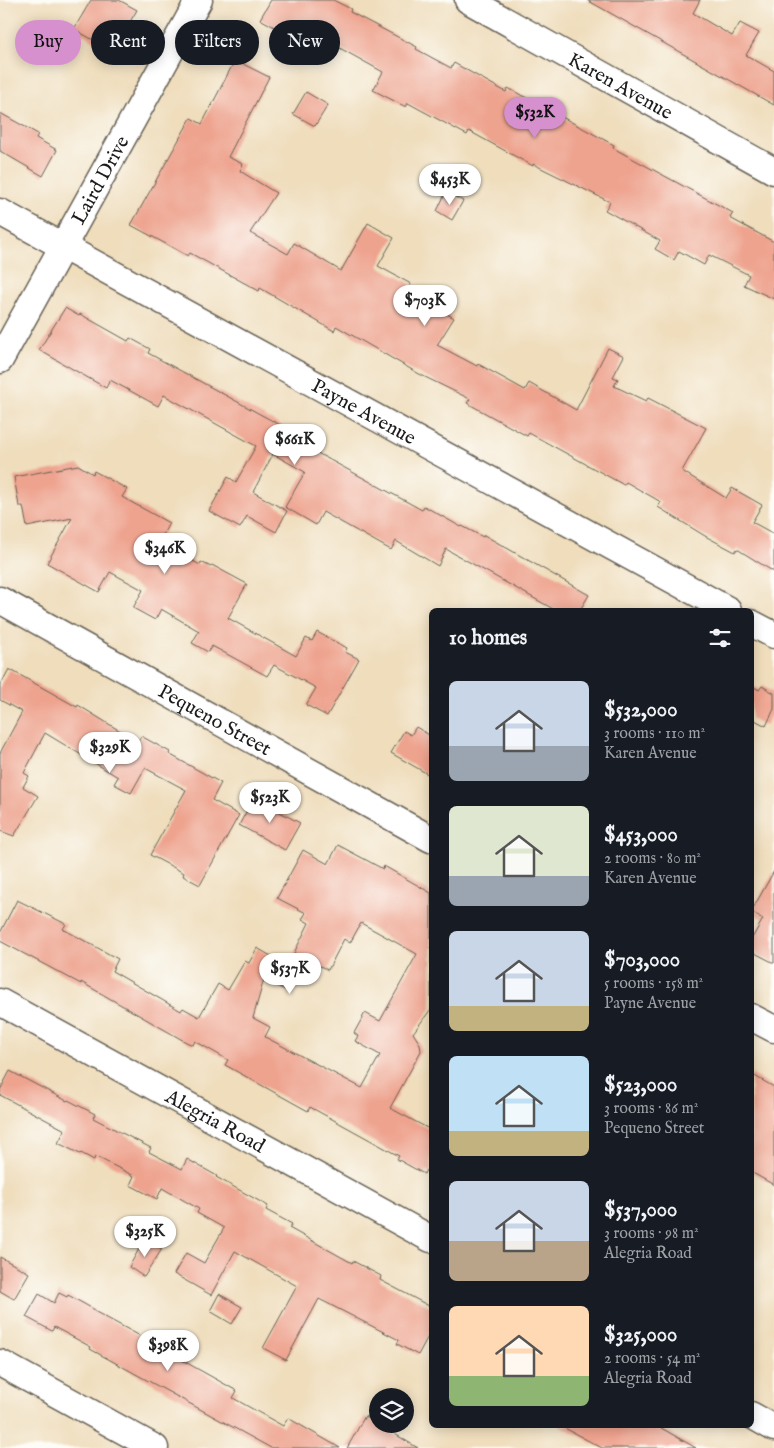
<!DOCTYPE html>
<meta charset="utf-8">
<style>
body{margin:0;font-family:"IM FELL English",serif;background:#20242c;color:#f1f3f6;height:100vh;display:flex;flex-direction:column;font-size:19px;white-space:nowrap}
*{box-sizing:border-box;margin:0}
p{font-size:16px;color:#9ea1a6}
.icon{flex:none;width:28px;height:28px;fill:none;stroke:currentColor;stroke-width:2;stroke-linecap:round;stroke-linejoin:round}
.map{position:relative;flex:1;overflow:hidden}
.panel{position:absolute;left:429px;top:608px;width:325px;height:820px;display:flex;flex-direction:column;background:#171b24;border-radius:8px;box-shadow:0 2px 12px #0003}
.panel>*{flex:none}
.banner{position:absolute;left:15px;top:20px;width:339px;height:45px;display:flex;gap:10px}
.fabs{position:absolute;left:369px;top:1388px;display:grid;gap:10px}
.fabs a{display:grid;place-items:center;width:45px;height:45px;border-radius:50%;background:#171b24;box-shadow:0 2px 12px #0003;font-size:25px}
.price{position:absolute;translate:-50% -42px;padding:0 11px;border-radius:18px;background:#fff;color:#222;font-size:16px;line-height:32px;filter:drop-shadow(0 1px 2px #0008)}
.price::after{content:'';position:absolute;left:50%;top:30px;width:15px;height:11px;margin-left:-8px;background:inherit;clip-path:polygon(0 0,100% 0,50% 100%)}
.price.current{background:#d690ce;color:#111}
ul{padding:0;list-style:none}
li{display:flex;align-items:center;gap:15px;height:125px;padding:0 20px}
li span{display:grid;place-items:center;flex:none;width:140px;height:100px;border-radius:8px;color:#555}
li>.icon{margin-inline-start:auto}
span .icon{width:60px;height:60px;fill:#fffc;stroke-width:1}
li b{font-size:21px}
h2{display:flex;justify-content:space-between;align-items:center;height:60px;padding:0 20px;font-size:21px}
.tag{padding:0 18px;border-radius:22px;background:#171b24;box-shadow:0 2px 12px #0003;font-size:18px;line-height:45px}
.tag.current{background:#d690ce;color:#111}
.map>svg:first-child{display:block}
</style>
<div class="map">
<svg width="774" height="1448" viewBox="0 0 774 1448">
<rect width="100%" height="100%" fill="#fdfcf7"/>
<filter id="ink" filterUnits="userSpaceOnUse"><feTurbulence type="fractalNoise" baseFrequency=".02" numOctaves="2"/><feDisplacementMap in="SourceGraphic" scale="10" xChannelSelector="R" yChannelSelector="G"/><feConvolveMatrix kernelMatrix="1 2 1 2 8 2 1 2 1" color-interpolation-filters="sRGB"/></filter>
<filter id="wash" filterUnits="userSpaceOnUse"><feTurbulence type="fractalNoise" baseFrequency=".0096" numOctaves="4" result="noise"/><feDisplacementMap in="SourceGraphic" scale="20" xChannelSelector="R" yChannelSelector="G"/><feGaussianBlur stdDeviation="1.12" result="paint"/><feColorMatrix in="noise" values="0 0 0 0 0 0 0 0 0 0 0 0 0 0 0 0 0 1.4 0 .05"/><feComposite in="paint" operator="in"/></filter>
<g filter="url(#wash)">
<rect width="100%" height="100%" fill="#efddbc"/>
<g id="blocks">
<!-- building -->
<path fill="#eea38e" d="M91,0h28l18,10 -12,20 -4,-2 -11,19 -7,-4 -1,2 -28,-16z
M271,0h62l18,9 -1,3 67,35 -1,2 35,19 3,-5 52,29 2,-4 106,57 -1,3 120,65 -3,5 44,24v57l-30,-14 5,-10 -40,-20 -5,10 -25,-14 -5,9 -19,-11 5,-8 -55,-31 5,-8 -77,-38v2l-64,-35 -2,4 -59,-32 -2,4 -33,-17 10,-18 -47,-26 -6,12 -70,-39z
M587,0h113l-7,13 39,23 8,-13 19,10 -13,22 28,16v34z
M235,60l34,17 -41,80 15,7 -3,7 36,22 -26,40 38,21 6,-11 47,28 27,-48 26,15 -16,28 33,18 -4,8 47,26 -17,27 40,21 1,-2 47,26 4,-7 47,27 32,-62 16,8 -11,21 5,2 -4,7 32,15 2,-3 58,30 -24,43 44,27 6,-10 30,17 -10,17 22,12v38l-37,-23 -2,3 -30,-16 -47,-29 3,-5 -35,-20 -2,3 -95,-52 -2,3 -60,-33 3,-4 -49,-24 -85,-49 -2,5 -74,-43 -1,3 -69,-38 -2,3 -57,-31 60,-107 11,6z
M306,92l22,13 -13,21 -22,-12z
M0,113l38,21 -2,4 21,12 -14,26 -43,-25z
M446,192l17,9 -11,19 -15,-9z
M65,308l14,8 1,-2 48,27 2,-3 20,11 -2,4 154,84 -3,6 123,67 2,-4 37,21 1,-1 21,11 1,-2 105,60 -9,15h-25l-109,-61 -8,17 -42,-25 -5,9 -68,-38 -7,13 -31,-18 20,-35 -32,-18 -20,38 34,19 -11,21 -29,-16 -7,12 -31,-17 19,-34 8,5 20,-36 -92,-51 -6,11 -48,-26 -4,8 -67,-38z
M78,465l15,9 1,-3 33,18 -5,8 47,26 -10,19 41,23 1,-3 10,5 1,-2 35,19 -19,34 68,38 10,-18 6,3 5,-9 30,16 -2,4 14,7 -32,57 -21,-11 10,-17 -42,-23 -7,11 -55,-30 -4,6 -16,-9 7,-12 -38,-22 -6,11 -22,-12 10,-18 -33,-18 -11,20 -52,-29 25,-45 -45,9 -4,-21h-4l-5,-29z
M9,669l68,38 1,-2 60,37 3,-6 29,16 -1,2 52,29 -9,17 27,15 -39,70 -17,-9 1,-3 -34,-18 36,-65 -41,-22 -14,25 -17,-9 4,-7 -73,-44 -21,40 5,3 -6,11 15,9 -24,40 -14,-5v-78l22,-41 -22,-12v-14z
M751,685l8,5 3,-4 12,7v16l-8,17 -15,-8z
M416,727l15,9v40l-40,-23 13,-22 7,4z
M254,798l46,25 -15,27 -46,-25z
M338,845l45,24 1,-3 47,27v116l-18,24 7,11 1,7 -31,57 41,22v43l-5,-3 -2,4 -27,-15 2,-3 -67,-37 -22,-12 -2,4 -83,-46 3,-5 -33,-19 -2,4 -7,-3 -105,-60v2l-81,-43v-8l17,-33 49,24 -3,5 55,30 -6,12 69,40 2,-3 16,9 19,-33 10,6 17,-29 4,2 8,-15 39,22 -11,20 -21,-11 -11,39 17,9 -5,10 97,51 18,-33 -25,-14 3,-5 -4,-3 11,-20 15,8 37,-67 -56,-31 -11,20 -6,-4 -16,31 -34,-17 15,-30 -7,-4 4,-6 -29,-15 26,-48 25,14z
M774,871v92l-23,-12v-11l12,-21 -12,-7z
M10,1071l57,30 1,-1 27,14 -2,4 58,30 -2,4 33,17 5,-10 30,17 -1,1 52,29 -2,4 26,14 -3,4 63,35 1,-2 28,15 -1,4 51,27v24l-13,24 -21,-11 2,-4 -80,-41 -33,61 -23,-12 34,-62 -62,-35 -24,44 -37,-21 12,-21 18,10 20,-35 -27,-15 2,-4 -37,-21 -5,11 -27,-14 4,-9 -39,-20 -1,4 -13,-7 -1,1 -22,-11 7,-13 -65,-35v-5z
M751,1074l23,13v98l-23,-13z
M144,1240l18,9 -18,28 -15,-10z
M0,1257l29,16 -15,26 -14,-8z
M59,1293l8,4 1,-2 27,15 -1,1 87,47 -1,1 57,32 -4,7 50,28 5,-8 52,30h-69l-181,-99 1,-2 -37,-20 -2,4 -26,-14 13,-23 15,9z
M219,1294l23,13 -10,17 -22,-13z
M365,1416l13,8 40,24h-71z
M559,1425h97l40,23h-94z"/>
</g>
</g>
<g filter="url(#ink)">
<use href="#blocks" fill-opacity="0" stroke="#666054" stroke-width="1"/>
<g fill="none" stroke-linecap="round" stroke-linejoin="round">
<!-- minor casing -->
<g stroke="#666054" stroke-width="29">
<g id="minor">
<path id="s1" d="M468,0l306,171"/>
<path id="s2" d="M0,212l728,398"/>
<path id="s3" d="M0,360l199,-360"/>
<path id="s4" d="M0,600l431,239"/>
<path d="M751,623l23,12"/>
<path id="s5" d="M0,1002l431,237"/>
<path d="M751,1017l23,12"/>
<path d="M0,1363l155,85"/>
<path d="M751,1415l23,13"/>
</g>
</g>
<!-- minor -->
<use href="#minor" stroke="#fff" stroke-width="26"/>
</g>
</g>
<g text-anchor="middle" stroke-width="4" stroke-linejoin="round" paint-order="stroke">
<!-- street labels -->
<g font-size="20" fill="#1c1c1c" stroke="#fdfcf7">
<text dy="7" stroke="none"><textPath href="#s1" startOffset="175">Karen Avenue</textPath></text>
<text dy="7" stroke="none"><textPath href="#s3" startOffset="206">Laird Drive</textPath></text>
<text dy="7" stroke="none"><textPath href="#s2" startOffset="415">Payne Avenue</textPath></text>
<text dy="7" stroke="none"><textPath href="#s4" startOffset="246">Pequeno Street</textPath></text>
<text dy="7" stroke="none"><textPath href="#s5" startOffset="246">Alegria Road</textPath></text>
</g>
</g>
</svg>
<div class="fabs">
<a><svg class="icon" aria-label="layers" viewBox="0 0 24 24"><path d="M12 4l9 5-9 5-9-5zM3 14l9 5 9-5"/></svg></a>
</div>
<b class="price current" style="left:535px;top:139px">$532K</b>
<b class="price" style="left:450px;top:206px">$453K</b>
<b class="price" style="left:425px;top:327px">$703K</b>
<b class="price" style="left:295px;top:466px">$661K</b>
<b class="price" style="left:165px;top:575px">$346K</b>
<b class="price" style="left:110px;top:774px">$329K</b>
<b class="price" style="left:270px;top:824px">$523K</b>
<b class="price" style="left:290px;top:995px">$537K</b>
<b class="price" style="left:145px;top:1258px">$325K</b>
<b class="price" style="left:168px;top:1372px">$398K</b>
<div class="banner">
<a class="tag current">Buy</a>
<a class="tag">Rent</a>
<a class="tag">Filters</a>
<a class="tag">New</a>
</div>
<section class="panel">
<h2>10 homes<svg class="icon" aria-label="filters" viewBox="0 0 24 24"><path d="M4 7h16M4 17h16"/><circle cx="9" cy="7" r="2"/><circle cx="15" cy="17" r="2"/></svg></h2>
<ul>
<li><span style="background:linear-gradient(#c9d6e8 65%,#9aa5b1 0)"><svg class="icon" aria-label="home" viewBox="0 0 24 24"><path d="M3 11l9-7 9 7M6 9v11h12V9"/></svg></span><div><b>$532,000</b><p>3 rooms · 110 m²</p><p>Karen Avenue</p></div></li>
<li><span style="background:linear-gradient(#dfe7d0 70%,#9aa5b1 0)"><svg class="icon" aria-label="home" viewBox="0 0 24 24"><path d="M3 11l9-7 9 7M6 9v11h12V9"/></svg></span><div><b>$453,000</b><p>2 rooms · 80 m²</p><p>Karen Avenue</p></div></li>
<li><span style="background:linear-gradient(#c9d6e8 75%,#c2b280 0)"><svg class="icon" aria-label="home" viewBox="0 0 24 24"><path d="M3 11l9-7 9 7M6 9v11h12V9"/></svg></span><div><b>$703,000</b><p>5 rooms · 158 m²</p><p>Payne Avenue</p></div></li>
<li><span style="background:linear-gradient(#bfe0f5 75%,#c2b280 0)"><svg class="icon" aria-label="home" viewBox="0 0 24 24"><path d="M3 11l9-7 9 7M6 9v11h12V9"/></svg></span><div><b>$523,000</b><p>3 rooms · 86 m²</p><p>Pequeno Street</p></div></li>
<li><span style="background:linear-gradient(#c9d6e8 60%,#b9a48a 0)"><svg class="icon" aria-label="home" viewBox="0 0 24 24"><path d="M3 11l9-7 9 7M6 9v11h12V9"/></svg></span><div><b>$537,000</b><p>3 rooms · 98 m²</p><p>Alegria Road</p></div></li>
<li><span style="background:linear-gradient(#ffd9b3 70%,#8fb573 0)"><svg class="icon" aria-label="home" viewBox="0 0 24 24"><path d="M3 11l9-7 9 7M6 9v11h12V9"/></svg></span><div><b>$325,000</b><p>2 rooms · 54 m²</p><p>Alegria Road</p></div></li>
</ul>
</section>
</div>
